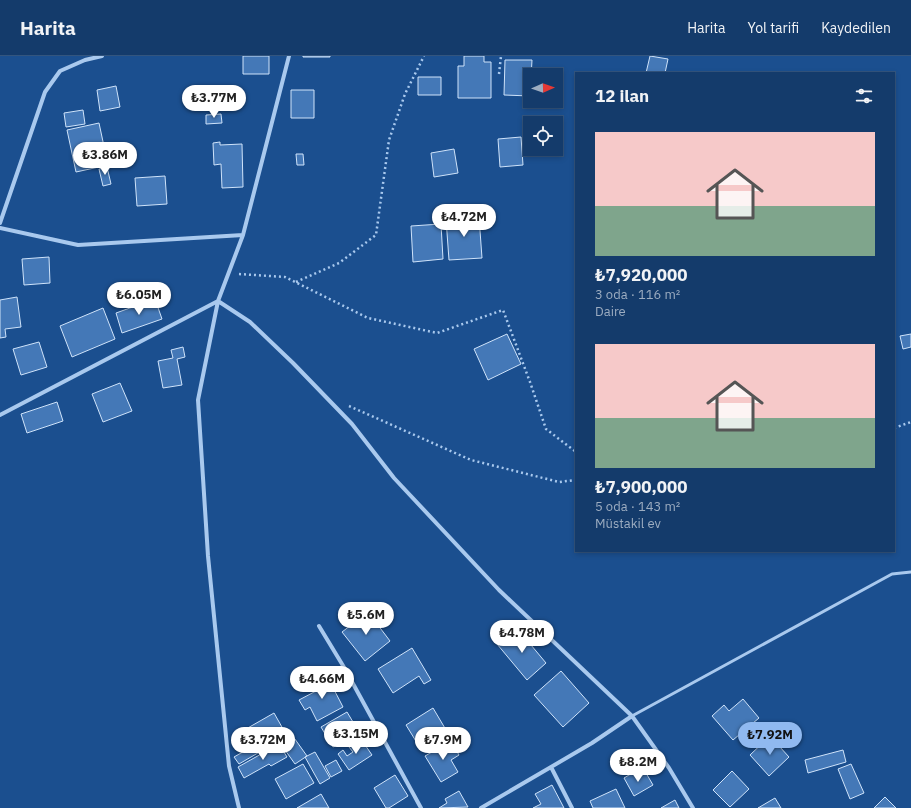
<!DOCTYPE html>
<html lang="tr">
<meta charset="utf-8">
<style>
body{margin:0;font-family:"IBM Plex Sans",sans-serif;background:#214673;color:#f1f3f6;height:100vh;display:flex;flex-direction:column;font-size:15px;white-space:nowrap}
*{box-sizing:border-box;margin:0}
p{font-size:13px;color:#9dadc1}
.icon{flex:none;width:22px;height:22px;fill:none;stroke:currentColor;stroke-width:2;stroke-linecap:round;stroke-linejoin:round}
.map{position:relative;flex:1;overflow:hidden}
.drawer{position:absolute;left:575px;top:16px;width:320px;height:480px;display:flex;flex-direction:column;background:#143b6b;border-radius:0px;box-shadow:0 2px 6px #0003,0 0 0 1px #33557e}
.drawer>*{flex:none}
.needle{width:26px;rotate:88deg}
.buttons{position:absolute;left:523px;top:12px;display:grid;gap:8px}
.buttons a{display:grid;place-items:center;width:40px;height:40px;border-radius:0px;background:#143b6b;box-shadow:0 2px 6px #0003,0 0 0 1px #33557e;font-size:20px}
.price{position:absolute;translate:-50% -34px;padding:0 9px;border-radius:14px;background:#fff;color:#222;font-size:13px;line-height:26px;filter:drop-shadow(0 1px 2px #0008)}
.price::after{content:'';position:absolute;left:50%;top:24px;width:12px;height:9px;margin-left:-6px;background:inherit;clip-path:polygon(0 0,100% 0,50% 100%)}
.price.on{background:#90b9f0;color:#111}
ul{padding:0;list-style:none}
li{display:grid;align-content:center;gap:8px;height:212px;padding:0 20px}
li span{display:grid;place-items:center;height:124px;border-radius:0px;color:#555}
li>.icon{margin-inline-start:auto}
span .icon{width:72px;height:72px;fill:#fffc;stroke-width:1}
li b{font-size:17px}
h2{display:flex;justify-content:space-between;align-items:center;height:48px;padding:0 20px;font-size:17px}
header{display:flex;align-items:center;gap:24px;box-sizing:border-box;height:56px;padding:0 20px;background:#143b6b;border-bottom:1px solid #33557e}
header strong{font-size:19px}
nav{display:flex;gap:22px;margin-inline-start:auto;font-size:14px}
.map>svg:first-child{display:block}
</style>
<header>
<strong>Harita</strong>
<nav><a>Harita</a><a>Yol tarifi</a><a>Kaydedilen</a></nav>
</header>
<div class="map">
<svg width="911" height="752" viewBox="0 0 911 752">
<rect width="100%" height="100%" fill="#1b4f8f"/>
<!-- building -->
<path fill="#4478b7" stroke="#cfe3fa" d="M243,0h26v18h-26z
M303,0h27v1h-27z
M464,0h20v6h7v36h-33v-32h6z
M650,0l18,3 -3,14h-19z
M505,4h27l-2,36 -26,-1z
M418,21h23v18h-23z
M116,30l4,21 -20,4 -3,-21z
M291,34h23v28h-23z
M83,54l2,14 -19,3 -2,-14z
M221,58l1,9 -16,1v-9z
M99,67l9,42 -32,7 -9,-42z
M521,81l2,28 -23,2 -2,-28z
M220,86v3l22,-1 1,43 -21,1 -1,-24 -7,1 -1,-22z
M454,93l4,24 -24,4 -3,-24z
M296,98h7l1,11h-7z
M107,111l4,17 -8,2 -4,-17z
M165,120l2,28 -30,2 -2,-28z
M479,161l3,41 -33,2 -3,-41z
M441,168l2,35 -30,3 -2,-36z
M49,201l1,26 -26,2 -2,-26z
M17,241l4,30 -16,2 1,8 -6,1v-38z
M155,243l7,20 -40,14 -6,-20z
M103,252l12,31 -43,18 -12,-31z
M507,278l14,30 -33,16 -14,-31z
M911,278v13l-8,2 -3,-13z
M39,286l8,25 -26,8 -8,-26z
M183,291l2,10 -8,2 5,26 -19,3 -5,-27 15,-3 -2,-8z
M120,327l12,28 -29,11 -11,-28z
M57,346l6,19 -36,12 -6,-19z
M368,556l22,29 -25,20 -23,-29z
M516,571l30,36 -19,17 -30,-36z
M412,592l19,32 -7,4 -5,-8 -26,17 -15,-24z
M561,615l28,32 -26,24 -29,-32z
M327,620l16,31 -26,14 -7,-14 -5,3 -6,-10 17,-9 -4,-8z
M743,643l16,19 -26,22 -21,-24 12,-11 5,6z
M433,652l16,27 -27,16 -16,-26z
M347,656l12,20 -26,15 -12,-20z
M274,657l13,23 -48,28 -5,-7 21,-12 -9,-16z
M292,679l15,21 -12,8 -15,-21z
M770,680l19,21 -20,19 -19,-21z
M361,683l11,16 -23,15 -11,-16 5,-4 4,6 6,-4 -4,-5z
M451,685l8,14 -8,5 7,12 -17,10 -16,-26z
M279,688l8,13 -16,9 -2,-2 -25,14 -6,-11z
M843,694l3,12 -38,11 -3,-13z
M315,696l15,26 -10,6 -15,-27z
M336,704l6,11 -11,6 -6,-11z
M303,708l11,19 -28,16 -11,-20z
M851,708l13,29 -14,6 -12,-30z
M732,715l17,18 -19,18 -17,-17z
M634,716l3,6 9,-5 7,12 -19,11 -10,-18z
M395,719l13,21 -19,12h-3l-12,-20z
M552,729l12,23h-31l8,-4 -6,-10z
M616,733l9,19h-32l-3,-7z
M459,735l9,16 -29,1 8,-5 -2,-4z
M321,738l8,14h-32z
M885,741l11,11h-22z
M775,742l6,10h-23z
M675,744l4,8h-18z"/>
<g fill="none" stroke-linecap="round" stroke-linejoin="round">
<!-- path -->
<path stroke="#a9c9ee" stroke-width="2.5" stroke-dasharray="2 3" stroke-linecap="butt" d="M499,18l2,-18
M239,218l46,3 83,41 69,15 66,-23 27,72 16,47 30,23
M296,226l43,-19 37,-28 13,-95 16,-46 19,-38
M349,350l122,54 88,22 17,-2
M894,372l17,-6"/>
<!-- service -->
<path stroke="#a9c9ee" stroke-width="3" d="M632,660l260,-142 19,-2"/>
<!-- minor -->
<path stroke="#a9c9ee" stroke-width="4" d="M0,167l45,-131 15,-21 25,-11 17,-4
M0,172l78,17 165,-10
M0,359l218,-114 32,21 43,41 59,61 42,54 105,112 133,126 37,52 24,40
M319,570l26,43 76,139
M551,711l21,41
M239,752l-10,-42 -21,-210 -10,-156 20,-99 25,-66 46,-179
M481,752l111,-65 40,-27"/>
</g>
</svg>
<div class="buttons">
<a><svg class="needle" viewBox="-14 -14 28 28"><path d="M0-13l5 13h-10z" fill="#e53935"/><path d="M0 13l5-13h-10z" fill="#9dadc1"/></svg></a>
<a><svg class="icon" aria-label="locate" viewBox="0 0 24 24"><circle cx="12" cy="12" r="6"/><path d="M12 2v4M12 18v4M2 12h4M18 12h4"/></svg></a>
</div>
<b class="price" style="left:214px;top:63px">₺3.77M</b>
<b class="price" style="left:105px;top:120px">₺3.86M</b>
<b class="price" style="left:464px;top:182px">₺4.72M</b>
<b class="price" style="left:139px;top:260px">₺6.05M</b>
<b class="price" style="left:366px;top:580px">₺5.6M</b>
<b class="price" style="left:522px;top:598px">₺4.78M</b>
<b class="price" style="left:322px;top:644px">₺4.66M</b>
<b class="price" style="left:356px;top:699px">₺3.15M</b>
<b class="price on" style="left:770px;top:700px">₺7.92M</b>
<b class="price" style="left:263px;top:705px">₺3.72M</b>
<b class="price" style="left:443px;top:705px">₺7.9M</b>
<b class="price" style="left:638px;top:727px">₺8.2M</b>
<section class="drawer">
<h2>12 ilan<svg class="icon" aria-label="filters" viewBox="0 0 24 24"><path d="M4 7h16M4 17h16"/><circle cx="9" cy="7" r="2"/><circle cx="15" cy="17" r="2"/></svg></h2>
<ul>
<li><span style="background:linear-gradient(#f6c9c9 60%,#7fa58c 0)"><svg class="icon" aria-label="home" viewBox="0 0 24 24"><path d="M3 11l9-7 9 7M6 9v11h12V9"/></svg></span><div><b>₺7,920,000</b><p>3 oda · 116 m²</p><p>Daire</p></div></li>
<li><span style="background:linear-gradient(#f6c9c9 60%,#7fa58c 0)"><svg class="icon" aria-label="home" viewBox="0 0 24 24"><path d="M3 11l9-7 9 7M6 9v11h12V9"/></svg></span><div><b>₺7,900,000</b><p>5 oda · 143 m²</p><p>Müstakil ev</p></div></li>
</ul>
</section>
</div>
